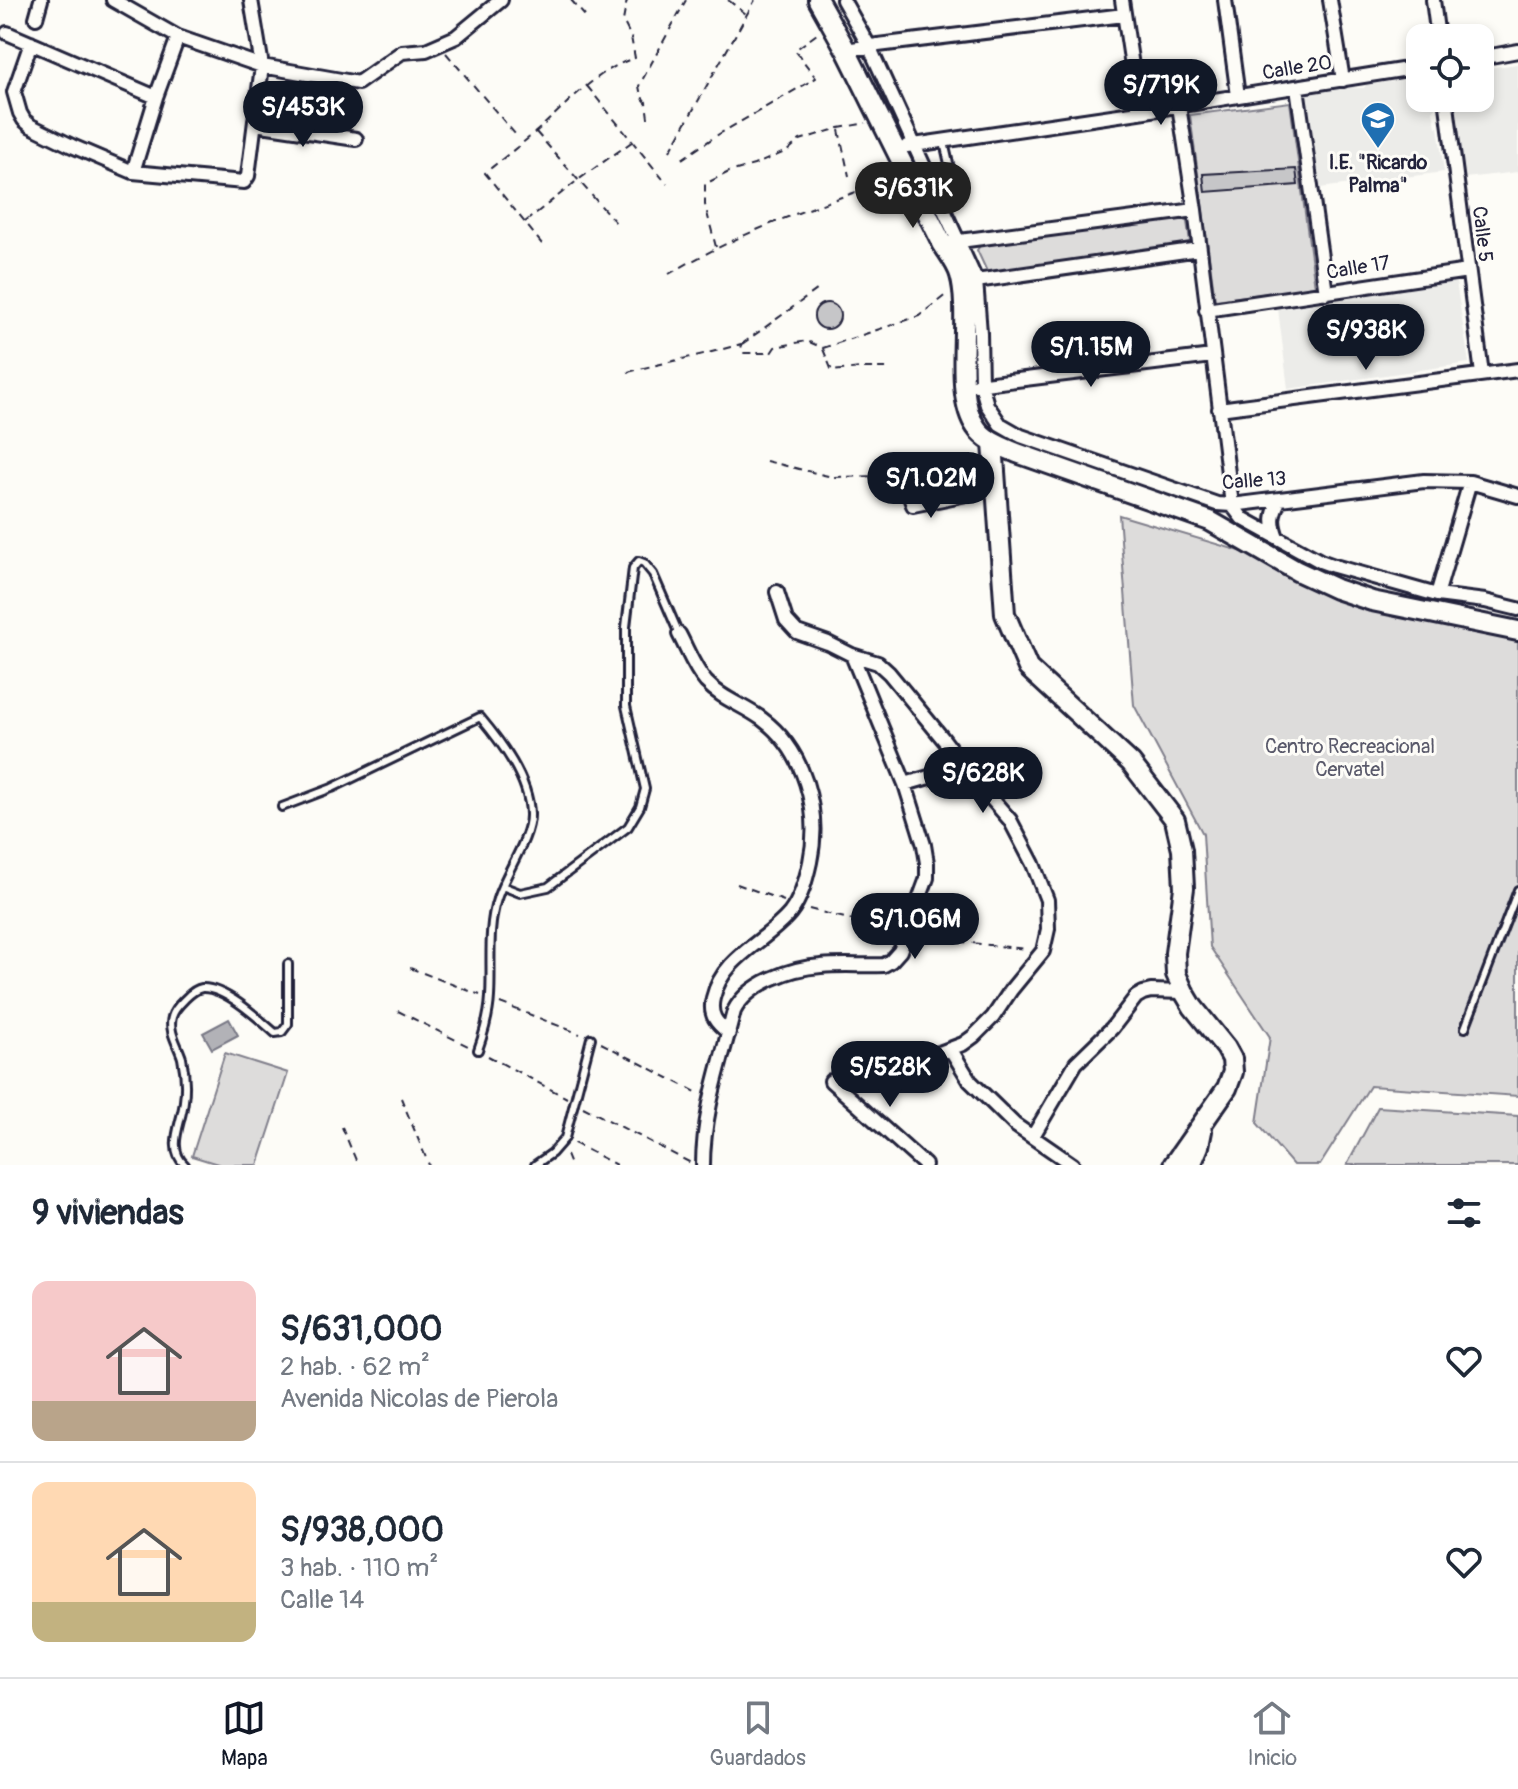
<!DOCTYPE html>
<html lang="es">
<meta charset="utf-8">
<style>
body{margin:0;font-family:Pangolin,sans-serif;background:#f2f2f3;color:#1f2937;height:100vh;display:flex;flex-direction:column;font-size:30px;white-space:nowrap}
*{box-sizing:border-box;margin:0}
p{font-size:26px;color:#747a83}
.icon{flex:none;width:44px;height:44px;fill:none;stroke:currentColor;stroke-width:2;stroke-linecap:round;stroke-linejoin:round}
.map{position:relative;height:1165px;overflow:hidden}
.panel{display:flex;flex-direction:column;background:#fff;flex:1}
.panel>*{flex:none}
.tools{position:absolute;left:1406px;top:24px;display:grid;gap:16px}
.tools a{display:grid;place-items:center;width:88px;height:88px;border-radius:16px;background:#fff;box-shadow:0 4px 12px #0003;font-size:40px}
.price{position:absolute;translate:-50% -68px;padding:0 18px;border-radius:28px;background:#111827;color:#fff;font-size:26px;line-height:52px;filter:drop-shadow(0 2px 4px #0008)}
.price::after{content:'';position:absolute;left:50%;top:48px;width:24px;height:18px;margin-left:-12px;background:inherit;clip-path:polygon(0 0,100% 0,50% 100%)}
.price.selected{background:#222;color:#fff}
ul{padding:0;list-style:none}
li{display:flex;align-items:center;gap:24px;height:200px;padding:0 32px}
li+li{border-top:2px solid #e0e1e3}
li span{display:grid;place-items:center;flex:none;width:224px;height:160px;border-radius:16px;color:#555}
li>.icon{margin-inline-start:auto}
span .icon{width:96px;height:96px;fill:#fffc;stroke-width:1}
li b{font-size:34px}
h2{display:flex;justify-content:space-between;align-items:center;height:96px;padding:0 32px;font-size:34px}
.menu{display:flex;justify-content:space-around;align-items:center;height:112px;border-top:2px solid #e0e1e3;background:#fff;font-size:22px;color:#747a83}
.menu a{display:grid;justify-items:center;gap:4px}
.menu .selected{color:#111827}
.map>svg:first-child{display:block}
</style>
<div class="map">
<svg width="1518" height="1165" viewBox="0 0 1518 1165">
<rect width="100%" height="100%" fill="#fdfcf7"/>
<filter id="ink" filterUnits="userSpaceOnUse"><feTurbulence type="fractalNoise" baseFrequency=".0125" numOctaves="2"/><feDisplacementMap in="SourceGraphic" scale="16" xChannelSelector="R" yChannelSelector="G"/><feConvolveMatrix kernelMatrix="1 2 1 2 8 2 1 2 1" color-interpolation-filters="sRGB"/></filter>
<g filter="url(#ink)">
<!-- built -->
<path fill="#ecece9" d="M1518,64v108l-53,6 -11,-80h26v-29z
M1420,77v21h14l1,10 -2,3 3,16h2l6,45 -124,16 -13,-91 1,-4 45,-6 2,1h9l2,-3z
M1456,282l13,81 -181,26 -10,-80z"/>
<!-- green -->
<path fill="#dddcdb" stroke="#807f8b" stroke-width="2" d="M1290,102l25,185 -100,13 -25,-185z
M1184,218l3,4 4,26 -202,28 -12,-26 3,-4z
M1119,515l399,119v462l-148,-10 -50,79h-27l-36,-42 13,-86 -60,-90 -7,-113 -69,-129z
M225,1053l63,20 -30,92h-37l-29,-9z
M1378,1107l140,9v49h-171z"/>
<!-- water -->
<path fill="#b2b2b7" stroke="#787885" stroke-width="2" d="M229,1019l9,16 -26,14 -9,-16z"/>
<!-- building -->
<path fill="#c6c6c8" stroke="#22223b" stroke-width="2" d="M1296,169l2,16 -93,7 -2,-18z
M814 316a13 13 0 1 1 26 0a13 13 0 1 1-26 0Z"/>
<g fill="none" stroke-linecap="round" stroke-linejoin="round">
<!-- lane casing -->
<g stroke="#22223b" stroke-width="12">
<path id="lane" d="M932,183l20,-6 -8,-35
M282,807l50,-19 148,-71c21,25 49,62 50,97 1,24 -25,59 -33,85 -10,30 -5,66 -7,98 -1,19 -6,36 -12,53
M502,886l18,7 28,-6 80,-60 12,-20 5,-18 -19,-83v-79l7,-59 6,-7 5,2 9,11 26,60
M1465,1028l53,-138
M185,1165c-19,-17 -3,-42 -1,-64 2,-14 1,-29 -2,-43 -4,-13 -14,-27 -10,-41 2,-8 9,-14 14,-19 5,-5 10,-9 16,-10 23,-1 56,30 73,45l7,-1 6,-8v-60
M535,1165l17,-12 13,-15 26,-100"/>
</g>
<!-- street casing -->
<g stroke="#22223b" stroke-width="18">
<path id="street" d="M113,0l65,37 84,29 96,17 44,-31 24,-2 30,-13 45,-37
M843,0l26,46 107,234 4,53 1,51 6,21 13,19 21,12 196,68 15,1 192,-24 46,1 48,14
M1122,0l17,112
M1225,0l13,96
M1330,0l13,80
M1433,0l5,38
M36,18l5,-18
M7,33l149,64
M31,43l-17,49 6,21 4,7 7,6 41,20 61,26 111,10 4,-6 14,-110 -11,-66
M846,50l32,-5 246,-30
M1480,58l38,-7
M1297,87l29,206
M1446,98l36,276
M1179,106l16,104 37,295 10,13 78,43 14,5 103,29 48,6 33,8
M255,124l101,15
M907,146l232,-34 281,-45
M133,172l23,-75 22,-60
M952,242l243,-32
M969,282l230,-33
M1206,310l262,-39
M976,385l236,-29
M1219,409l299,-39
M902,475l11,30 83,-17
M1277,537c-6,-15 -5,-23 3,-38
M777,592l9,28 11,12 31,11 24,12 26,8 11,10 55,67 20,27 46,53 23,44 14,36 1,29 -5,22 -32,39 -18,27 -19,19 -11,8 -37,14 -39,6
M1437,595l33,-113
M679,634c9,17 15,34 27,48 16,17 37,23 56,37 43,32 59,92 48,143 -4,18 -9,37 -20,51 -25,30 -67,43 -77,85 -4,17 3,25 16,35
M905,784l59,-17
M951,1050l19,31 45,44 58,40
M831,1081l94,84
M1033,1136l43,-73 36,-35 24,-31 7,-4 8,-2 33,1
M703,1165c0,-53 18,-102 31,-154 14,-28 57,-43 87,-45 21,-2 42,0 63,-1l7,-4 9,-10 27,-73v-15l-3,-18 -19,-61 -53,-129"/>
</g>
<!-- secondary casing -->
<g stroke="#22223b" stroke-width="24">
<path id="secondary" d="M818,0l28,50 96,193c6,10 15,21 18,32 12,41 -8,118 16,152 9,14 27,20 41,26l193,68 87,50 39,18 36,12 146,30
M993,443l12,171 23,54 103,95 44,57 7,30 2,38 -9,65 1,21 8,18 9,15 33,41 6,11 1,13 -6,16 -54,77
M1191,1165l8,-19 3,-15"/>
</g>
<!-- path -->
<path stroke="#22223b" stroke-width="2" stroke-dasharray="8 6" stroke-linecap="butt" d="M571,0l14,16
M728,0l18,14
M446,53l69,81
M587,86l80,98
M648,118l-2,-16 -5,-6 -2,-10 47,-86
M839,130l10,46
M536,132l81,92
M670,151l85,-151
M682,159l37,-25 97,-56 -21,-28 22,-16
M525,222l53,-42 55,-39
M542,244l-57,-71c18,-15 37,-29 54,-44 28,-25 59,-60 96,-71l-4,-21 -8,-16 4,-21
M716,247l-11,-42v-21l24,-12 25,-7 33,-14 13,-11 39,-12 27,-5
M669,274c70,-41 146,-69 223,-94
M742,344l79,-57
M823,349l9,22 29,-3h27
M628,372c38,-10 76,-17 113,-28l2,9h28l4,-6 32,-6 16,7 96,-32 28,-22
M766,461l66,16 59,-1
M737,884l47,17
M809,909l87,22
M917,937l109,12
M410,968l70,27
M500,1003l80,31
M398,1011l70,35
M601,1043l97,50
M488,1056l79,42
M401,1098l28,67
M583,1107l108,56
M342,1127l16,38
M574,1143l42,22
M566,1155l4,10"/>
<!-- lane -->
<use href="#lane" stroke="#fdfcf7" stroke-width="6"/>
<!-- street -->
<use href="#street" stroke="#fdfcf7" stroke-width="12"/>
<!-- secondary -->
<use href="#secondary" stroke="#fdfcf7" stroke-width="18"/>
</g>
</g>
<!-- icons -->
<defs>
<g id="school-pin" transform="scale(1.8)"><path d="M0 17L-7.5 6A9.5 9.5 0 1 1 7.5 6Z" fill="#1f6fb2" stroke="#fdfcf7"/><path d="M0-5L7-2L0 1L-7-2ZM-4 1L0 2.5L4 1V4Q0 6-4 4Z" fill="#fff"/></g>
</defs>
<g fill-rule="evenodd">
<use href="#school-pin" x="1378" y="119"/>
</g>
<g text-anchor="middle" stroke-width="6" stroke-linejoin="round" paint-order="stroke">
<!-- street labels -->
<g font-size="20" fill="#22223b" stroke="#fdfcf7">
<text transform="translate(1297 67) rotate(-9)" y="7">Calle 20</text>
<text transform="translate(1483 234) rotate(83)" y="7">Calle 5</text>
<text transform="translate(1358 267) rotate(-9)" y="7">Calle 17</text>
<text transform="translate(1254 480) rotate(-4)" y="7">Calle 13</text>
</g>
<!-- poi labels -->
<g font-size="20" font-weight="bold" fill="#22223b" stroke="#fdfcf7">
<text x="1378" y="169">I.E. "Ricardo<tspan x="1378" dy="23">Palma"</tspan></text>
</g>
<!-- park labels -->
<g font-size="20" fill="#5a5a6b" stroke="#fdfcf7">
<text x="1350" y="753">Centro Recreacional<tspan x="1350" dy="23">Cervatel</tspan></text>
</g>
</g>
</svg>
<div class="tools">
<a><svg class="icon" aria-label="locate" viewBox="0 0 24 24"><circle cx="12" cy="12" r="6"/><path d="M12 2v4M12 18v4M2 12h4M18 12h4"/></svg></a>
</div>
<b class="price" style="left:1161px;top:127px">S/719K</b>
<b class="price" style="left:303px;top:149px">S/453K</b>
<b class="price selected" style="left:913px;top:230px">S/631K</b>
<b class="price" style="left:1366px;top:372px">S/938K</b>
<b class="price" style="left:1091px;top:389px">S/1.15M</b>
<b class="price" style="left:931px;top:520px">S/1.02M</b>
<b class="price" style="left:983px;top:815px">S/628K</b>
<b class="price" style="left:915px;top:961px">S/1.06M</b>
<b class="price" style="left:890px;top:1109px">S/528K</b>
</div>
<section class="panel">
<h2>9 viviendas<svg class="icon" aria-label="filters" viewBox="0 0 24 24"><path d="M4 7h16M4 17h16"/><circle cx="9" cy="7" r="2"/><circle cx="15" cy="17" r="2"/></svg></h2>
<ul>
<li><span style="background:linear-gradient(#f6c9c9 75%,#b9a48a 0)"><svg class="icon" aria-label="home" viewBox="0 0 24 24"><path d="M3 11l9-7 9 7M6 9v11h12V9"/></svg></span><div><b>S/631,000</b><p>2 hab. · 62 m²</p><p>Avenida Nicolas de Pierola</p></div><svg class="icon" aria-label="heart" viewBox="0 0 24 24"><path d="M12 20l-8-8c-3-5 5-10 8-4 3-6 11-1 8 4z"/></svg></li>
<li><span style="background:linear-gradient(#ffd9b3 75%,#c2b280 0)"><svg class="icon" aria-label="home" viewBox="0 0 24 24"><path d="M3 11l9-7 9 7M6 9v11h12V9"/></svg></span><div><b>S/938,000</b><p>3 hab. · 110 m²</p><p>Calle 14</p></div><svg class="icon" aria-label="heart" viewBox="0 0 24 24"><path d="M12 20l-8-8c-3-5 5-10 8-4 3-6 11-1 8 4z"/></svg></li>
</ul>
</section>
<nav class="menu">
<a class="selected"><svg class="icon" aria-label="map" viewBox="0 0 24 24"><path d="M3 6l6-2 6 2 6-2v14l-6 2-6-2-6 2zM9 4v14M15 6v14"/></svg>Mapa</a>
<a><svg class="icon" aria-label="saved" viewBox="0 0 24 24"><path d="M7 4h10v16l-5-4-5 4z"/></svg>Guardados</a>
<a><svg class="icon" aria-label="home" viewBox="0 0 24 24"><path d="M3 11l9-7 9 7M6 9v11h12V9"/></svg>Inicio</a>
</nav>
